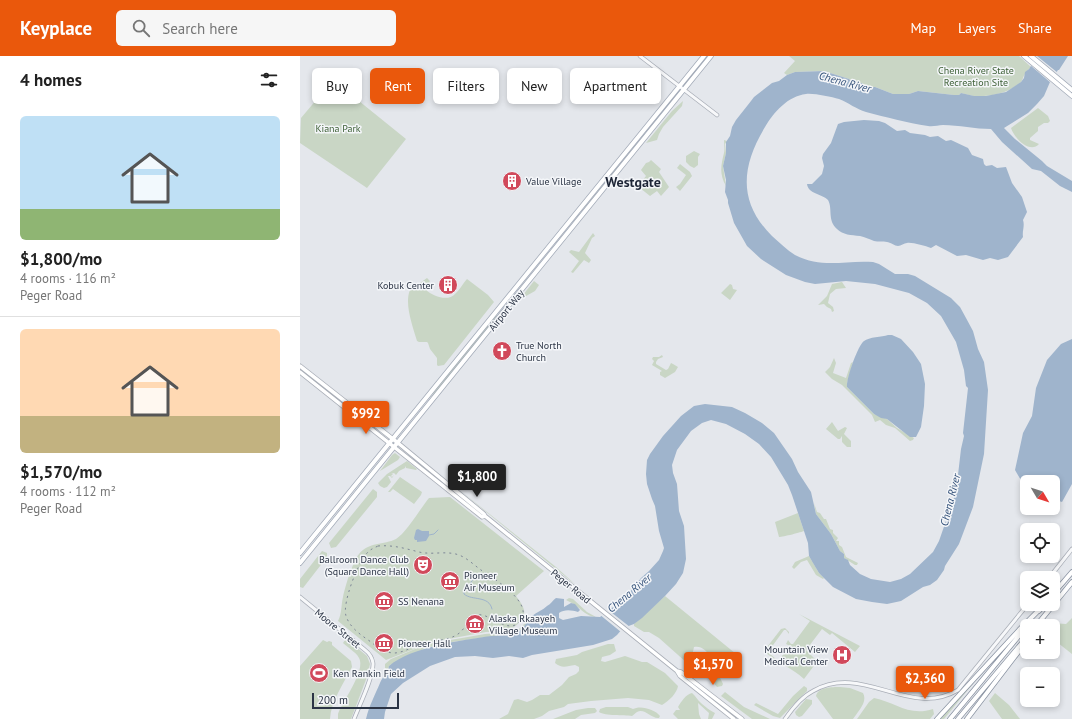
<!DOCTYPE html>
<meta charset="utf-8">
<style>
body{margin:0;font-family:"PT Sans",sans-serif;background:#f6f6f6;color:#222;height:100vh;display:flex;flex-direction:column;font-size:15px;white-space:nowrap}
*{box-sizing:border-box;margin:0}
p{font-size:13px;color:#767676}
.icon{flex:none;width:22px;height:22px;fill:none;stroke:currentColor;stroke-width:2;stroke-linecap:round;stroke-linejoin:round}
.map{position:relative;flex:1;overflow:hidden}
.sheet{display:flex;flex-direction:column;background:#fff;width:300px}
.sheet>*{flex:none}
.banner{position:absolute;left:12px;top:12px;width:380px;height:36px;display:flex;gap:8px}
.needle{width:26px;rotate:129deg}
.tools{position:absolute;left:720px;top:419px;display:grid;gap:8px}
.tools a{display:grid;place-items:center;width:40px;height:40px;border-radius:6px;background:#fff;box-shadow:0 2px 6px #0003;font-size:20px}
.scale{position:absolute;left:12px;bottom:10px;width:87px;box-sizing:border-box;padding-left:4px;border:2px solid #2b3445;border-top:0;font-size:11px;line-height:14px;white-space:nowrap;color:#2b3445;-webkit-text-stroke:3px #f4f6f9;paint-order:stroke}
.price{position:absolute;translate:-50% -34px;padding:0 9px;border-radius:4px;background:#ea580c;color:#fff;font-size:13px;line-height:26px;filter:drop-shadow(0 1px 2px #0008)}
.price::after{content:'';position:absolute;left:50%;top:24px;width:12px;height:9px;margin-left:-6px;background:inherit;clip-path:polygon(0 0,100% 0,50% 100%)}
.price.selected{background:#222;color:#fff}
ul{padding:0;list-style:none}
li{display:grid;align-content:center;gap:8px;height:212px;padding:0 20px}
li+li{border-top:1px solid #e0e0e0}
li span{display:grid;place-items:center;height:124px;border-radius:6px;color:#555}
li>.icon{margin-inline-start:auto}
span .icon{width:72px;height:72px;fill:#fffc;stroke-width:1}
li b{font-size:17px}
h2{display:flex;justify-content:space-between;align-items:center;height:48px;padding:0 20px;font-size:17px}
.chip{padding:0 14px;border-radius:6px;background:#fff;box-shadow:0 2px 6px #0003;font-size:14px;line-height:36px}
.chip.selected{background:#ea580c;color:#fff}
header{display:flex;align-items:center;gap:24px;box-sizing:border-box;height:56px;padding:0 20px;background:#ea580c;color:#fff}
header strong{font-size:19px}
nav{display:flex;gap:22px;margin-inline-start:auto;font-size:14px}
.search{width:280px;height:36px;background:#f6f6f6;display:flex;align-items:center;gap:10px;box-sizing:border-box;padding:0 14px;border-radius:6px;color:#767676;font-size:15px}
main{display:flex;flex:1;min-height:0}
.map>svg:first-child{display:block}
</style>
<header>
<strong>Keyplace</strong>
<div class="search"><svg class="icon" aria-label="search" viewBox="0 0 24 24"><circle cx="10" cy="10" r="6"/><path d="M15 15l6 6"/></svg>Search here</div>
<nav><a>Map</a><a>Layers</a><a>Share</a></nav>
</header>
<main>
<section class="sheet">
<h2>4 homes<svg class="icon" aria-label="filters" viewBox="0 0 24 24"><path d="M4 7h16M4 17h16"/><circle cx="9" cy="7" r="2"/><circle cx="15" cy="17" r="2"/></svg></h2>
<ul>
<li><span style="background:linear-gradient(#bfe0f5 75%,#8fb573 0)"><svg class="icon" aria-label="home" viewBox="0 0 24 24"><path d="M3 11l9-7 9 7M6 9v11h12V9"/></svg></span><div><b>$1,800/mo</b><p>4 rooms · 116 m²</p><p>Peger Road</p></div></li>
<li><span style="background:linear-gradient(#ffd9b3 70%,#c2b280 0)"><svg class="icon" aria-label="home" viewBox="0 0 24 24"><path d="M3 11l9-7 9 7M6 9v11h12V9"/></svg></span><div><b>$1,570/mo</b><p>4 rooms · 112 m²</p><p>Peger Road</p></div></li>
</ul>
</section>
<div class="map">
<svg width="772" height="663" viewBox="0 0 772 663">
<rect width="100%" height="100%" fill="#e4e7ec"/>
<!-- green -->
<path fill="#c9d6c5" d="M489,0h230l12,11c-2,2 -5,4 -6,7 -2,3 -2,5 -4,8 -13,12 -32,15 -48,14 -4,-1 -8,-2 -12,-3l-2,2h-5l-36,-4 -9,3h-16l-18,-7h-6l-8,-4 -10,-2 -2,-2 -25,-8 -29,1 -8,3 -3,-2 11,-12z
M33,24l73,59 -39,49 -67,-45 1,-25z
M383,45l-1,5 -19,21 -4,7 -2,6 -11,3 26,-32z
M738,52l10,8 2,5 -2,2h-4l-6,4v4l-8,7v2l9,4c-9,10 -25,-6 -28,-16z
M424,84l3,1 -2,3 1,9 -3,13 3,20c-7,-12 -5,-21 -2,-33 1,-4 0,-9 0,-13z
M394,95l6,3 -2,3v8l-4,3 -4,-2 -4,-4v-6z
M351,104l10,9 -2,3 10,15 -8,9 -4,-5 -7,5 -10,-8 1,-2h3l-3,-4 5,-6 -5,-6 5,-7 3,-1z
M380,108l10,8 2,4 -12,15 -4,-4 4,-3 6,-9 -9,-7z
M317,111h1l-52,64z
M293,177l2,3 -3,2 -7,15 6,7 -2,3 -5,-3 -11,13 -2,-1 8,-11 -10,-9 2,-2 8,2z
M127,222l3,3 -5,7 1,2c7,6 22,12 29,4 5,-4 8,-11 12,-15l21,16 6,7 -50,63 -6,1 -1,-1v-7l-7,-9 -2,-6 -1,-1h-8l-2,-1c-4,-14 -13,-37 -7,-51z
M234,225l5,4 -4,6 -16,9z
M542,226l4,6 -10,1 -6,5 -2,9 5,4 1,4 -2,1 -1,-3 -4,-2 -3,-3 -6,1 9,-9 5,-12z
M430,228l2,1 1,4 4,1 -7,10 -9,-7z
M197,258l-2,6 -65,80 4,-8z
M362,299l1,2 -5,2 -2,3v2l10,6 2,-1 3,-6 2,1 5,3 -3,5 -10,6 -5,-3v-3l2,-1 -10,-6 2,-4 -2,-2 1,-2h6z
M534,302l2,5 -3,10 13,5 5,-15 2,-1 -6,21v4l27,27 13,5 10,9 17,10 -1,2 -3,1 -15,-13 -9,-3 -6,-5 -5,2 -3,-7 -30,-30 -10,-6 -7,-7 5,-5z
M532,366l6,9 7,-4 2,1 -3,6 7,7v6h-4l-5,-5v-6l-2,3h-2l-12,-10z
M95,397l5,4 -2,3 -18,11 12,-16z
M107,405l10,8 -1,1 -10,-2 -1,-2v2l-6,3 -3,4 -2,-2 -3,1h2l-2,2 1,1 2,-2 -2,3 -2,-2h-2l3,6 -4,5 -3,1 -4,-2 -2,-3 9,-9z
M100,421l22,15 -1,3 -7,9 -21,-15 -3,3h-2z
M152,428l104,83 21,19z
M73,433l4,3v5l-41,50 -5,1 -2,-5z
M150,441l94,74 -28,25c3,4 7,9 8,14 2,10 -10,18 -18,21l-20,1 -54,10 -46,18 -48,-39c4,-8 3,-16 5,-24 2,-10 10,-36 16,-43 9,-12 25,-9 37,-15 10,-6 24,-30 33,-41z
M514,447l3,9 3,1 4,6h2l4,10 3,1v3l5,5 -2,3h3v4l3,2 4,10 12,6 -1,2h-2l-11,-7v-4l-4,-3 -9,-17 -15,-20z
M498,457l6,18c-2,1 -21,6 -25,6l-4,-15z
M22,495l5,2v4l-24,31 -3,-1v-8z
M509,500l10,17 5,5 -1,1 -7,-4 -9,-15 -6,2 -7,7 -2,-2 3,-5z
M365,540l76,62 -7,3 -13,14 -2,-2c-4,-9 -12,-29 -25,-26l-2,9c4,2 7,1 10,2 10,4 17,17 21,26l-1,2 -5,1 -6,-7 -15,-9 -37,-33 -10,-6h-5l-10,-6v-2z
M269,542l4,1 14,13 9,5c-10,-1 -14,-7 -21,-12 -2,-2 -6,-3 -9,-5z
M499,558l61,32 -5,6 -23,-19 -2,2 -8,-6 -16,21 9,9 1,4 -12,16c-12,-11 -28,-17 -40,-28l17,-22 4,-1 4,4v2l-3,-4h-2l-16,22 10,9 12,-15 -4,-2 2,-4 3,4h2l17,-23z
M231,560l1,1 -9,12 -7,4 -64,9 -26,6 -36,17 -2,3v2l-3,-2v-4l6,-5 36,-15 58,-10 30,-2c5,-3 12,-11 16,-16z
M772,562v36l-19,-15v-13h-3l2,-3 14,1z
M23,584l4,2 2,-1 3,1v3l19,16 1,6c-8,16 -21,34 -22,52h-30v-53z
M45,584l4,1 18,15 3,8 -3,13 -16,42h-13v-5c5,-14 28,-43 21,-56 -3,-6 -11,-10 -16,-15z
M308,588h6l2,7 -6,4 -8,2 -1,4 4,1 20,-6 17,6h5l18,11 13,13c-1,7 -9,15 -16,19l-13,-5 -21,-2 -37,3 -23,3 -4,3 -15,4 -7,5 -8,3h-35l9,-5 6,-14 4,-1 9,3 5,-2 8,-5h9l13,-10 7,-8 7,-3 3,-3v-4l-4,-2c-8,1 -13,4 -20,-2l1,-4 21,-4 5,-3z
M680,619l-36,44h-4z
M504,630l3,2v3l-27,27 -7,-2 -19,-11 2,-2 22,11 15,-18z
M540,631l10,1 13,5c5,9 -5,18 -10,26h-20l-17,-23c2,-9 16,-9 24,-9z
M425,636l19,15 26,12h-18l-31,-23z
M392,637c4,3 5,7 9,10 2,2 11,9 14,10l-3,6h-4l1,-6 -11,-10 1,11 2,5h-23l-5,-5 3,-4h4l-2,-3c3,-5 8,-13 14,-14z
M695,637l14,12 11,14h-18l-13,-18z
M574,642c21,4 35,19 59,11l1,5 -4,5h-73l12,-17z
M506,643l6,1v4l-10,12 -3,1 -3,-2 -1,-3z
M306,651h22l5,2c7,-4 22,0 27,7l-1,2c-8,1 -14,-10 -22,-6 -2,1 -3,3 -5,4 -8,-1 -27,0 -33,-4l1,-3z
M288,652h7l2,3 -2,2 -14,2 -6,4h-22l23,-9z"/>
<!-- water -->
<path fill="#9fb4cc" d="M737,0h31l-9,14h-1l-8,12 -6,14 -7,8 -9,9 -24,15 11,11 27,22 5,5 25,15v11l-12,-6 -19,-15 -9,-2 -30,-27 -11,-13c-16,0 -32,-4 -48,-4 -5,0 -10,2 -15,1 -21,-3 -42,-9 -62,-14 -10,-3 -17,-9 -27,-13 -8,-2 -25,-6 -33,-5 -18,2 -32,18 -41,33 -24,40 -27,75 7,109 8,7 15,14 23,19 28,14 49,5 78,7l6,2 16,10h13l7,2 36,22 9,9 6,11 7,13 5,18 6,13 4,28 -4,64 -11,53 -14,37 -14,22 -1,4 -7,10 -7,5 -7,2 -22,14 -14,3 -15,-2 -16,-3 -23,-12 -14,-14 -6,-10 -4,-7 -1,-13 -16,-48 -4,-10 -17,-28 -12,-13 -14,-10 -19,-10 -15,-4 -9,3 -11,8 -14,19 -5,15 1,8 4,11 2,27 5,15 2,33 -3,14 -7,11 -11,12 -23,22 -8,6 -11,4 -6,7 -5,4 -19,6 -61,10 -9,3 -14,-2 -16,2 -18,-2 -20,1 -25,9 -27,17 -12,11 -6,18 -1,7h-18c3,-13 9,-24 14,-36 3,-7 7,-9 9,-17 22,-19 73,-26 102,-30 8,-1 16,0 24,-3 9,-3 11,-11 17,-17 5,-4 11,-6 15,-10 4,-2 6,-6 9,-8l8,1v8l7,-4 4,1 5,6 -2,2c-6,-2 -14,-3 -19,1v5l4,2 18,-4 19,1 25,-19 16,-20 8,-7 10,-11 4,-9 1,-3 -5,-17 -4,-25 -3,-7 -5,-15 -1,-10 1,-14 3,-6 13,-18 18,-20 13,-10 11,-2 27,3 13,6 17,10 12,10 18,26 6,13 13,20 5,22 15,20 9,17 4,3v4l4,2 2,5 10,9 11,5 19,3 11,-3 9,-5 23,-22 6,-11 17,-49 5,-43 3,-13 -1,-3 5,-45 -2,-2 -2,-16 -8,-28 -15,-26 -14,-13 -18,-10 -34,-9 -29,-3 -31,3 -10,-2 -19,-7 -25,-16 -14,-13 -13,-23 -6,-20v-3l-3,-8 1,-12 -3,-14 3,-13v-11l4,-6 2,-9 4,-7 15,-19 3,-4 18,-14 7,-2 8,-6 8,-3 29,-1 25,8 2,2 10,2 8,4h6l18,7h16l9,-3 36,4h5l2,-2 13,3h12l20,-4 15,-10 3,-4 1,-6 4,-3z
M564,64l15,1 6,2 12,8 8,-1 5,3 15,2 5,2 8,-1 8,5 5,-1 17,8 4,7 11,4 1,5 2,2 6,-1 5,3 9,-1 6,16 10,14 5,15 -4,8c2,6 -1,11 0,17l-15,20 -10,3 -8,-2 -7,2 -17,-5 -9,1 -21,-11 -5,3c-6,-2 -19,-6 -24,-5 -3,0 -6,3 -9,3 -3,0 -8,-4 -11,-4 -4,-1 -9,0 -13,-1 -5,-2 -9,-4 -14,-5 -9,-1 -17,-1 -23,-7 -10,-9 -4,-20 -9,-29 -5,-6 -20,-6 -21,-16h5l10,-10 2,-8 -2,-8 1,-4 8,-11 7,-19 6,-2z
M588,279h4l9,4 12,13 8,12 4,20 -1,22 -3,21 -5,10h-6l-23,-18 -6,-1 -7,-4 -27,-27c-1,-8 11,-42 17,-46 5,-4 18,-4 24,-6z
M772,283v145l-10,18 -9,-3v-17h-26v3l-5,-3 -7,-12 8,-37 9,-17 4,-28 11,-28 14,-16z
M118,473l4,2h7v5l-3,5 -9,1v-2h-2l-1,-2 2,-8z"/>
<!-- pier -->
<path fill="#e4e7ec" d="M735,0h2l21,17 -7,10 -21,-18z
M307,553l23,18 -9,5 -22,-18z"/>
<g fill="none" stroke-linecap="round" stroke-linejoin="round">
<!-- stream -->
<path stroke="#9fb4cc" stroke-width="1" d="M129,479l5,-1 4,-4
M175,520l-5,8 -6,5v5c8,7 25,1 28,15"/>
<!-- tertiary casing -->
<g stroke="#a9aeb7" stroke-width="4.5">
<path id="tertiary" d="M340,0l77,59
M749,522l23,-29
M0,541l65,53c4,3 7,7 8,13 1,13 -14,43 -19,56
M485,663c7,-10 16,-22 28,-28 50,-29 96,28 145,-1l70,-86"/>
</g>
<!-- secondary casing -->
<g stroke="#a9aeb7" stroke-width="5">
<path id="secondary" d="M0,310l98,77 86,71 1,2
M0,316l182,145 3,-1 192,155 3,5 54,43
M377,615l4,1 61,47"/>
</g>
<!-- primary casing -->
<g stroke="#a3abb8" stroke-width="5.5">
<path id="primary" d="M724,0l48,40
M731,0l41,34
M0,497l404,-497
M0,507l411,-507"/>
</g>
<!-- trunk casing -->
<g stroke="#8b94a3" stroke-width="5.5">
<path id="trunk" d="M753,538l19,-22
M739,555l6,-7
M736,570l36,-44
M637,663l82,-89 21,-21
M650,663l77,-93
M658,663l69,-82
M667,663l52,-68"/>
</g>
<!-- tertiary -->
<use href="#tertiary" stroke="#f7f8fa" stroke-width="3"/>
<!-- secondary -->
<use href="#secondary" stroke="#fff" stroke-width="3.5"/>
<!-- primary -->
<use href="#primary" stroke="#fff" stroke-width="4"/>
<!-- trunk -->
<use href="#trunk" stroke="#fff" stroke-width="4"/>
<!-- rail -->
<path stroke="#7d8696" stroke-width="1" stroke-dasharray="2 4" stroke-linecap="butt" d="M78,490c11,-1 22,1 33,4 5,1 10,3 15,3 10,1 22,-2 33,2 8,3 15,10 22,15 12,8 52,32 40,50 -12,17 -31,-8 -44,-5 -10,3 -11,14 -19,19 -10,7 -23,6 -35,9 -9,3 -18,9 -28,10 -10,0 -17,-5 -24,-11 -10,-7 -21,-14 -25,-26 -4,-13 12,-54 22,-64 3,-3 6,-4 10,-6z"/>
</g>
<!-- icons -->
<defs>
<g id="building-disc" transform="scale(1)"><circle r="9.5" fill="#d1495b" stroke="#f4f6f9"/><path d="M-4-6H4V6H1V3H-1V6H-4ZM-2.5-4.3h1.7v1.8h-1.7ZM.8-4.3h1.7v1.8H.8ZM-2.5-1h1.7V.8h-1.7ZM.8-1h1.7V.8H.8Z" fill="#fff"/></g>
<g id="church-disc" transform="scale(1)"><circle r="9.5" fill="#d1495b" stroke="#f4f6f9"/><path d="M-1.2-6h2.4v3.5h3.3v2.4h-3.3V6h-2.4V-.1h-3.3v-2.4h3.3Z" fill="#fff"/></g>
<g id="theatre-disc" transform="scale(1)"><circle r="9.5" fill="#d1495b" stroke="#f4f6f9"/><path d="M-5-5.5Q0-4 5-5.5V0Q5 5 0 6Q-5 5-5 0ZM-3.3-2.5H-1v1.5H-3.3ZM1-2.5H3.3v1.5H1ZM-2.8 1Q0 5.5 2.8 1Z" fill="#fff"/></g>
<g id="museum-disc" transform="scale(1)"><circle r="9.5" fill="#d1495b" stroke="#f4f6f9"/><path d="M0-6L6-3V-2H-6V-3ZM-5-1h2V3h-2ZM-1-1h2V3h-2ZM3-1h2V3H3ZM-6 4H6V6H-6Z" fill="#fff"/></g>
<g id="hospital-disc" transform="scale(1)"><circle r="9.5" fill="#d1495b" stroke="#f4f6f9"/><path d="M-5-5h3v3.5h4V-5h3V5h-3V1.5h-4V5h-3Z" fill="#fff"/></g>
<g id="stadium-disc" transform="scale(1)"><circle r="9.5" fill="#d1495b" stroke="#f4f6f9"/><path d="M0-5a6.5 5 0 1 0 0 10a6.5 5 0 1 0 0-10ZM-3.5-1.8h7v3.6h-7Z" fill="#fff"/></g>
</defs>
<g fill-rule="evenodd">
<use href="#building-disc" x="212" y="125"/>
<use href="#building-disc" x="148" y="229"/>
<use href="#church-disc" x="202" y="295"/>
<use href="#theatre-disc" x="123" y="509"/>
<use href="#museum-disc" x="150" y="525"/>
<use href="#museum-disc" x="84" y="545"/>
<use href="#museum-disc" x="175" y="568"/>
<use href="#museum-disc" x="84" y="587"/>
<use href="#hospital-disc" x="542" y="599"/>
<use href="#stadium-disc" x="19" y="617"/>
</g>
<g text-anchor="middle" stroke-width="3" stroke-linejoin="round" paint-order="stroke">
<!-- park labels -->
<g font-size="10" fill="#3f6138" stroke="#f4f6f9">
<text x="676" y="18">Chena River State<tspan x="676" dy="12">Recreation Site</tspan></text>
<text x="38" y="76">Kiana Park</text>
</g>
<!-- poi labels -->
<g font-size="10" fill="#2b3445" stroke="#f4f6f9" text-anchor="start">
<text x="226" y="129">Value Village</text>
<text x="134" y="233" text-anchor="end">Kobuk Center</text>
<text x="216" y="293">True North<tspan x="216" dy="12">Church</tspan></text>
<text x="109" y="507" text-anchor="end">Ballroom Dance Club<tspan x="109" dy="12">(Square Dance Hall)</tspan></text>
<text x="164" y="523">Pioneer<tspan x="164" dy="12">Air Museum</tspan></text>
<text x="98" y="549">SS Nenana</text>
<text x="189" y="566">Alaska Rkaayeh<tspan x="189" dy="12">Village Museum</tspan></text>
<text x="98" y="591">Pioneer Hall</text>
<text x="528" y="597" text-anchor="end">Mountain View<tspan x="528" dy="12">Medical Center</tspan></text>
<text x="33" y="621">Ken Rankin Field</text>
</g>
<!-- street labels -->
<g font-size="10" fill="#2b3445" stroke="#f4f6f9">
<text transform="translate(206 254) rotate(-51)" y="4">Airport Way</text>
<text transform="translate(271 530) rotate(39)" y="4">Peger Road</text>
<text transform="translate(38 572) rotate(39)" y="4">Moore Street</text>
</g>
<!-- water labels -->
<g font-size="11" font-style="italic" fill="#34527a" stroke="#f4f6f9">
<text transform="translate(545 26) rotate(15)" y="4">Chena River</text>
<text transform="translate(650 444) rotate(-76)" y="4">Chena River</text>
<text transform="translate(329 537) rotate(-40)" y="4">Chena River</text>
</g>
<!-- district labels -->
<g font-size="14" font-weight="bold" fill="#1d2536" stroke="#f4f6f9">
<text x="333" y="131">Westgate</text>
</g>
</g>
</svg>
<div class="tools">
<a><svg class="needle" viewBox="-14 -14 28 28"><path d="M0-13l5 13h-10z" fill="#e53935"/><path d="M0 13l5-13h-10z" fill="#767676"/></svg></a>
<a><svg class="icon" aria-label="locate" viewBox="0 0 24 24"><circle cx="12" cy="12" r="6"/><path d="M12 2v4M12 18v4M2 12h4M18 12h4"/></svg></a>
<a><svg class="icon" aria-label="layers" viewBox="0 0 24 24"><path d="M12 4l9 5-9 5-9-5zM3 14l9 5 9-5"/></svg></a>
<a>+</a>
<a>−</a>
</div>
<div class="scale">200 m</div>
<b class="price" style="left:66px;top:379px">$992</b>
<b class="price selected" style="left:177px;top:442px">$1,800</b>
<b class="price" style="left:413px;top:630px">$1,570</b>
<b class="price" style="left:625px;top:644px">$2,360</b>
<div class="banner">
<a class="chip">Buy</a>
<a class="chip selected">Rent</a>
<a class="chip">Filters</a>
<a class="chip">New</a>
<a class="chip">Apartment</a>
</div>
</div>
</main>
